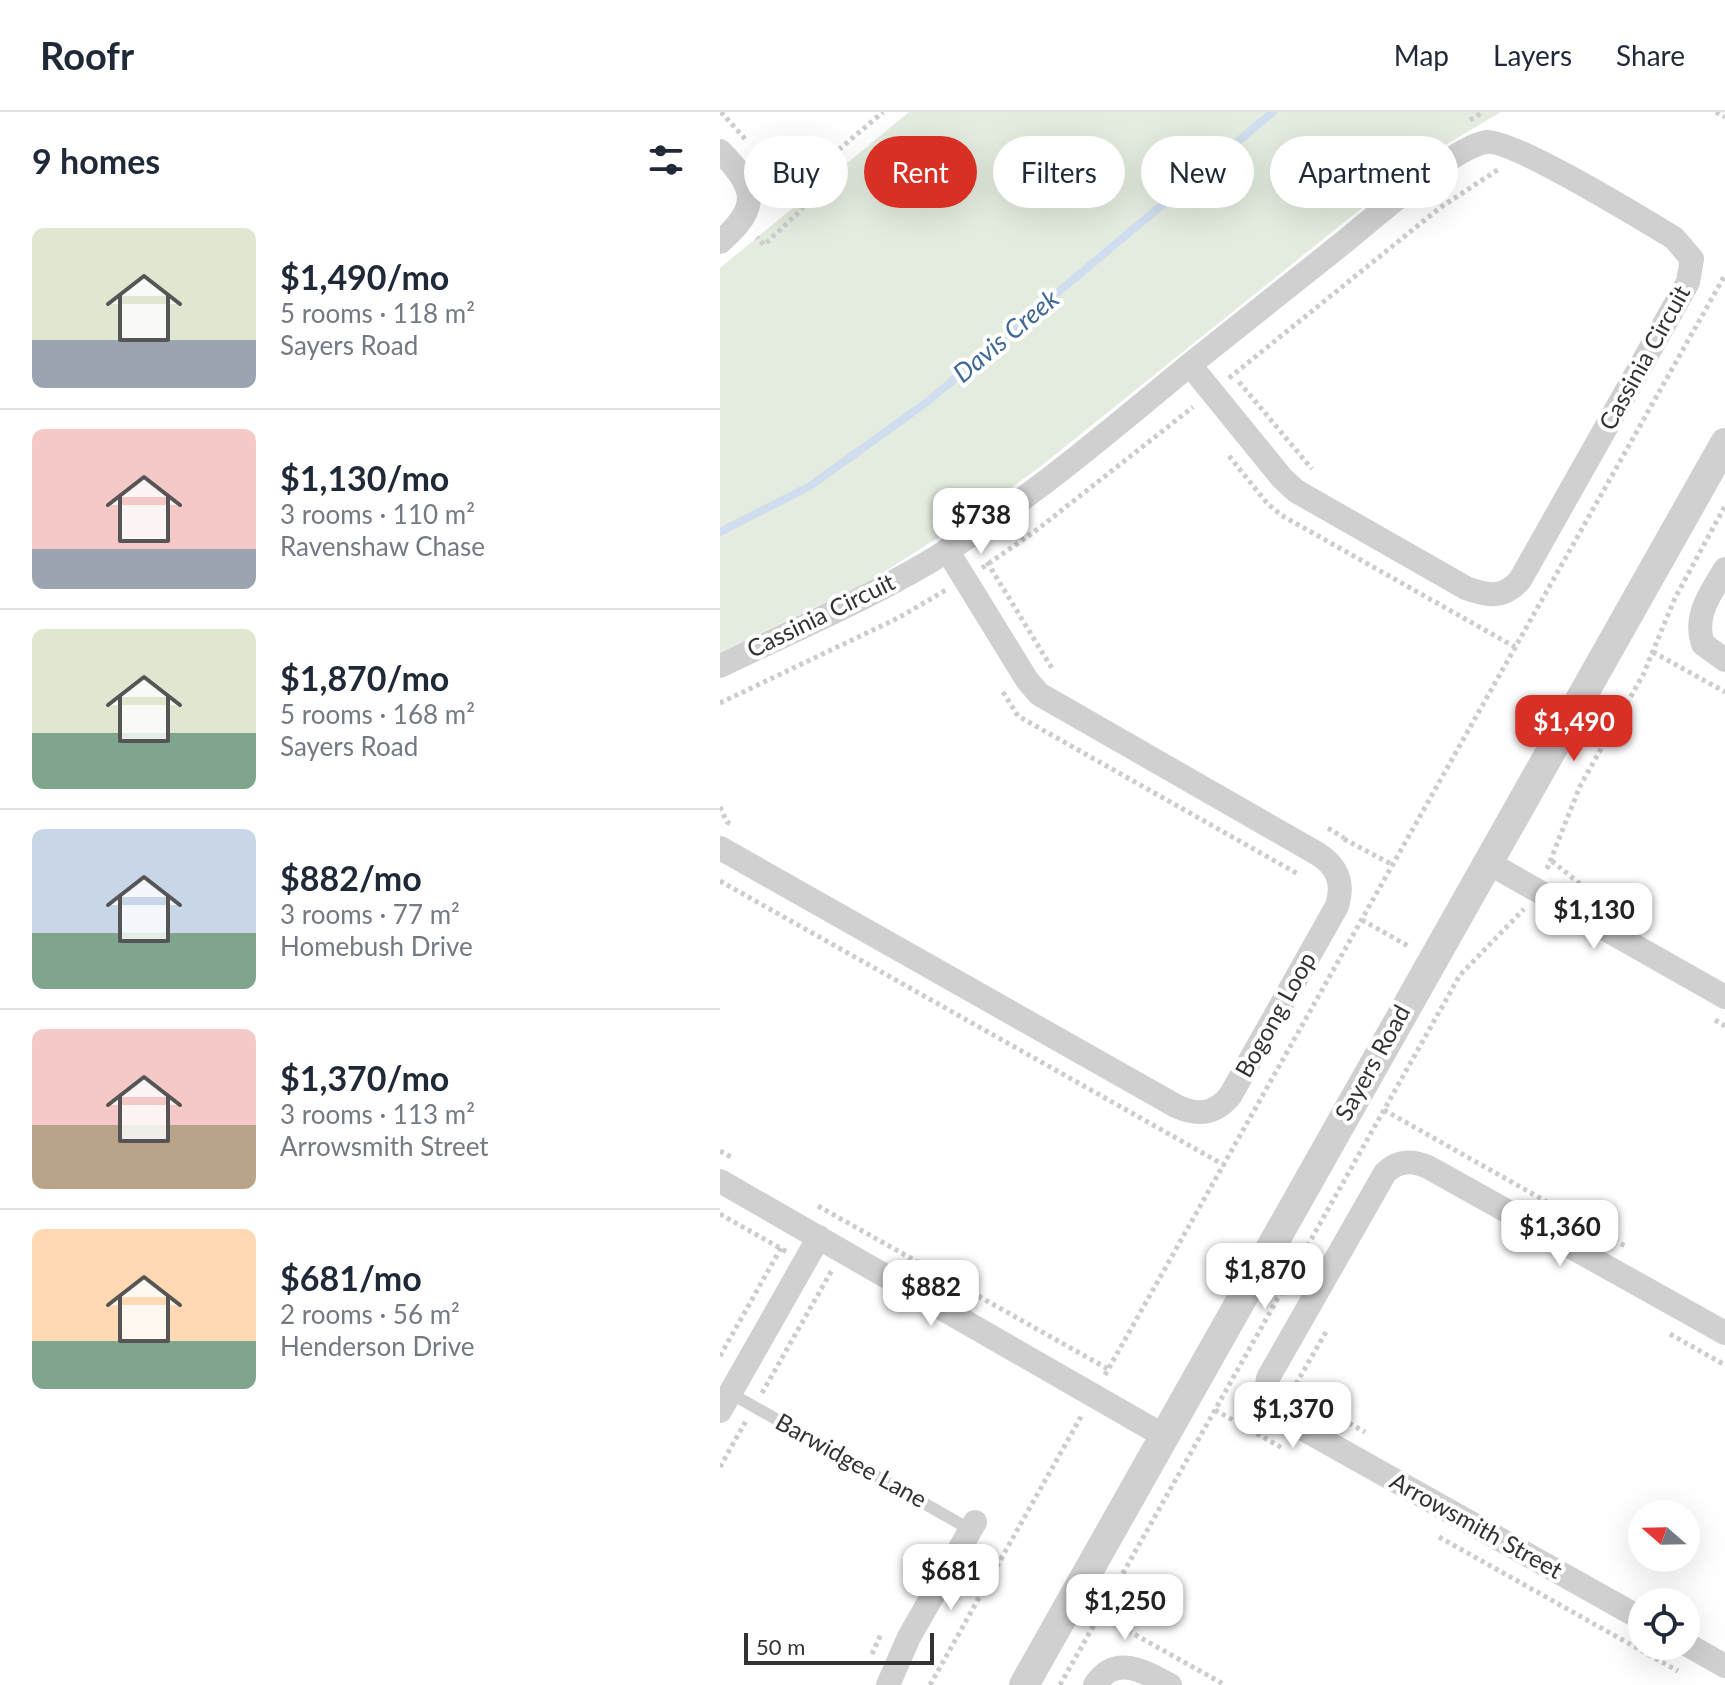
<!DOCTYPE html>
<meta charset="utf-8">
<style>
body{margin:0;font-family:Lato,sans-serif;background:#f6f6f7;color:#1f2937;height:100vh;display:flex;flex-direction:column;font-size:30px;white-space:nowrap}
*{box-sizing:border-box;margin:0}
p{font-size:26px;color:#747a83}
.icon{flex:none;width:44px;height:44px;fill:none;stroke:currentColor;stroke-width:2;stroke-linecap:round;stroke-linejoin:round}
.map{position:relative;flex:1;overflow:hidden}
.drawer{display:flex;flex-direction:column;background:#fff;width:720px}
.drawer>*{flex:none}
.guide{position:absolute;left:24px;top:24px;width:760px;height:72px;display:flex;gap:16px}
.needle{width:52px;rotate:290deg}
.tools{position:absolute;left:908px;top:1388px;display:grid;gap:16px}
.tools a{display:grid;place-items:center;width:72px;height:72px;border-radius:50%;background:#fff;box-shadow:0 8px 32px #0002;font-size:40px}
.scale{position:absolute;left:24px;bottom:20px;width:190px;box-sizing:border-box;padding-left:8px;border:4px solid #333;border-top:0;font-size:22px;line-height:28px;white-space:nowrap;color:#333;-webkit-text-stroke:6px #fff;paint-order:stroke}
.price{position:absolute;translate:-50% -68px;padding:0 18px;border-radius:16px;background:#fff;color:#222;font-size:26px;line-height:52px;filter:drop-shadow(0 2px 4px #0008)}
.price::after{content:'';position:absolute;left:50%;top:48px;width:24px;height:18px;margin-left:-12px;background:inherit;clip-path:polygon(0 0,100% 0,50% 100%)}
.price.selected{background:#d93025;color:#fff}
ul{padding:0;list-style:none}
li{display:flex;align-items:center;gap:24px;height:200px;padding:0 32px}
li+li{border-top:2px solid #e0e1e3}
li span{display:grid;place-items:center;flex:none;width:224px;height:160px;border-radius:12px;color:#555}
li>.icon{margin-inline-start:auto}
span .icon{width:96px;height:96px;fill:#fffc;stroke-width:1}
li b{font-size:34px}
h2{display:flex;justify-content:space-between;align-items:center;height:96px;padding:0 32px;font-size:34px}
.chip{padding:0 28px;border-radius:36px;background:#fff;box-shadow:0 8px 32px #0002;font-size:28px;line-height:72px}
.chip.selected{background:#d93025;color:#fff}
header{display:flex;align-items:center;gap:48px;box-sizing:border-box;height:112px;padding:0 40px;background:#fff;border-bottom:2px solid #e0e1e3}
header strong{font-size:38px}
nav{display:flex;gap:44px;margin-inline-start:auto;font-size:28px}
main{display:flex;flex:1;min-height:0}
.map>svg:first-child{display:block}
</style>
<header>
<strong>Roofr</strong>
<nav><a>Map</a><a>Layers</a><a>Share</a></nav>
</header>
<main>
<section class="drawer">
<h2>9 homes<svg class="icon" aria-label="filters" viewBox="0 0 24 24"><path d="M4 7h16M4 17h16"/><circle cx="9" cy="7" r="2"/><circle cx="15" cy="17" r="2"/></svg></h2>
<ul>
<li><span style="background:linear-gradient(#dfe7d0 70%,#9aa5b1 0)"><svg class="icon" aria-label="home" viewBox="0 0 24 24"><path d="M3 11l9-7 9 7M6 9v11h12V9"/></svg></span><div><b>$1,490/mo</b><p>5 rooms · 118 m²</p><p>Sayers Road</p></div></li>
<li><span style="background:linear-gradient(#f6c9c9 75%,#9aa5b1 0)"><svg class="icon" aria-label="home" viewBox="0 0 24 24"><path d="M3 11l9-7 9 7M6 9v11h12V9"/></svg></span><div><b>$1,130/mo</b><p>3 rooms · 110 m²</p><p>Ravenshaw Chase</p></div></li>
<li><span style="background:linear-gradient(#dfe7d0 65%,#7fa58c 0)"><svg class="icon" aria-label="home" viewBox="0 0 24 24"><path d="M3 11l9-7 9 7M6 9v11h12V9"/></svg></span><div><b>$1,870/mo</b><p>5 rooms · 168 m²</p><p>Sayers Road</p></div></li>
<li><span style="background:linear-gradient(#c9d6e8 65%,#7fa58c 0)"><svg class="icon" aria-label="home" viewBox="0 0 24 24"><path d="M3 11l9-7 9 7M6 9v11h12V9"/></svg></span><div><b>$882/mo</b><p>3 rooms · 77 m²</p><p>Homebush Drive</p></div></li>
<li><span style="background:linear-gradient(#f6c9c9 60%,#b9a48a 0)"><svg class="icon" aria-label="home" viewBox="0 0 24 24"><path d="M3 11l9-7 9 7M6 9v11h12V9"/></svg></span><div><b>$1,370/mo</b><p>3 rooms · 113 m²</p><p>Arrowsmith Street</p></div></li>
<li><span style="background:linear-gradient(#ffd9b3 70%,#7fa58c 0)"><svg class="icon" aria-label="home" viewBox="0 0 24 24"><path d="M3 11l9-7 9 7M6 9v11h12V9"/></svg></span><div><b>$681/mo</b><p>2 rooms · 56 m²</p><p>Henderson Drive</p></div></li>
</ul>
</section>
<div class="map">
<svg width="1005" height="1573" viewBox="0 0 1005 1573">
<rect width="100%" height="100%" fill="#fff"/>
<!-- green -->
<path fill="#e4ecdf" d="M189,0h592l-67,40 -36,27 -357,287 -64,47 -109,69 -148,70v-384z"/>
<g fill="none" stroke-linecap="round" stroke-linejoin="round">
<!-- stream -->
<path stroke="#cfddee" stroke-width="8" d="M0,420l90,-46 117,-84 346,-290"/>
<!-- path -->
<path stroke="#cdcdcd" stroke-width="5" stroke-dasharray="4 4" stroke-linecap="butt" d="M1,0l26,29
M996,0l9,5
M750,8l13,-8
M36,39l46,54v4l-38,36 -7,-8
M70,79l93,-79
M509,266l212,-171 58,-38
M519,270l73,87
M509,344l38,47 14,12 234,132
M267,450l66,108
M262,456l52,-36 159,-125
M933,540l72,40
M283,580l15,24 280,158
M0,591l178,-85 48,-28
M0,695l7,15 6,3
M608,716l16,10
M624,727l49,26
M832,749l33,27
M827,757l33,-83 63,-111 32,-77 50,-92
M0,769l504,284
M642,808l48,27
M995,908l10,6
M664,998l243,137
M0,1039l13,7
M98,1094l290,163
M0,1102l67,38
M950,1222l55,31
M0,1244l61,-108
M385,1263l620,-1100
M572,1279l35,-61
M42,1281l70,-123
M587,1288l58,32
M495,1298l69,39
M0,1355l27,-48
M719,1425l239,134
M935,1484l11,6
M966,1501l13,8
M380,1503l125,70
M152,1542l9,-20
M210,1573l152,-270
M340,1573l400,-710 64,-66"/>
<!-- service -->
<path stroke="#d0d0d0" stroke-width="12" d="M10,1281l241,137"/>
<!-- minor -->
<path stroke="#d0d0d0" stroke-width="24" d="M0,39c36,36 41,56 0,91
M1005,457c-14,24 -32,46 -22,75l22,16
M0,554c76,-37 155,-70 227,-115 85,-54 163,-120 240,-184 49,-39 98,-78 147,-117 31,-24 118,-103 152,-108 26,-3 158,78 188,96l18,21 -4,23 -168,298c-16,19 -33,16 -54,8l-170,-97 -14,-13 -92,-113
M0,736l456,258c21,10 38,9 54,-10l107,-190c7,-23 1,-39 -19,-52l-279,-160 -12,-14 -80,-130
M767,750l238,135
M0,1069l444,255
M0,1299l99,-174
M922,1507l-346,-194c-16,-12 -32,-24 -28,-47l117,-205c13,-13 27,-13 43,-6l297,166
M966,1532l39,22
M168,1573l21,-48 66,-115
M375,1573c20,-31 49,-14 75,0"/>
<!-- tertiary -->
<path stroke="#d0d0d0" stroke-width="30" d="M304,1573l701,-1242"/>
</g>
<g text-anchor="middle" stroke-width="8" stroke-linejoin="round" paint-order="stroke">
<!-- street labels -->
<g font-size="24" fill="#333" stroke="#fff">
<text transform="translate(925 246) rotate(-61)" y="8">Cassinia Circuit</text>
<text transform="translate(101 504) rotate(-26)" y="8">Cassinia Circuit</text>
<text transform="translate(556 903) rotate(-61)" y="8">Bogong Loop</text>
<text transform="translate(653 951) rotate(-61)" y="8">Sayers Road</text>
<text transform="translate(131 1349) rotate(29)" y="8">Barwidgee Lane</text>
<text transform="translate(756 1414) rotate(29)" y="8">Arrowsmith Street</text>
</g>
<!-- water labels -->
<g font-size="26" font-style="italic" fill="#3f6897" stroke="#fff">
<text transform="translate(286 224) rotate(-40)" y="9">Davis Creek</text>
</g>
</g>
</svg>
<div class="tools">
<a><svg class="needle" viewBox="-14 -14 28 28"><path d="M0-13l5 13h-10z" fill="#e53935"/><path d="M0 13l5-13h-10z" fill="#747a83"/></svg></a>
<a><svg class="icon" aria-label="locate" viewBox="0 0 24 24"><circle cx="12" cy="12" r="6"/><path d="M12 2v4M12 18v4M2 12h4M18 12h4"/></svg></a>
</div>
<div class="scale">50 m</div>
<b class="price" style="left:261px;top:444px">$738</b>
<b class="price selected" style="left:854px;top:651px">$1,490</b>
<b class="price" style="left:874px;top:839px">$1,130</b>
<b class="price" style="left:840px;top:1156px">$1,360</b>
<b class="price" style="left:545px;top:1199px">$1,870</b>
<b class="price" style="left:211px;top:1216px">$882</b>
<b class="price" style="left:573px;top:1338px">$1,370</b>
<b class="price" style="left:231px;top:1500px">$681</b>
<b class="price" style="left:405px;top:1530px">$1,250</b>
<div class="guide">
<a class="chip">Buy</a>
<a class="chip selected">Rent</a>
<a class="chip">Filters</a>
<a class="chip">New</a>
<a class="chip">Apartment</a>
</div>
</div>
</main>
